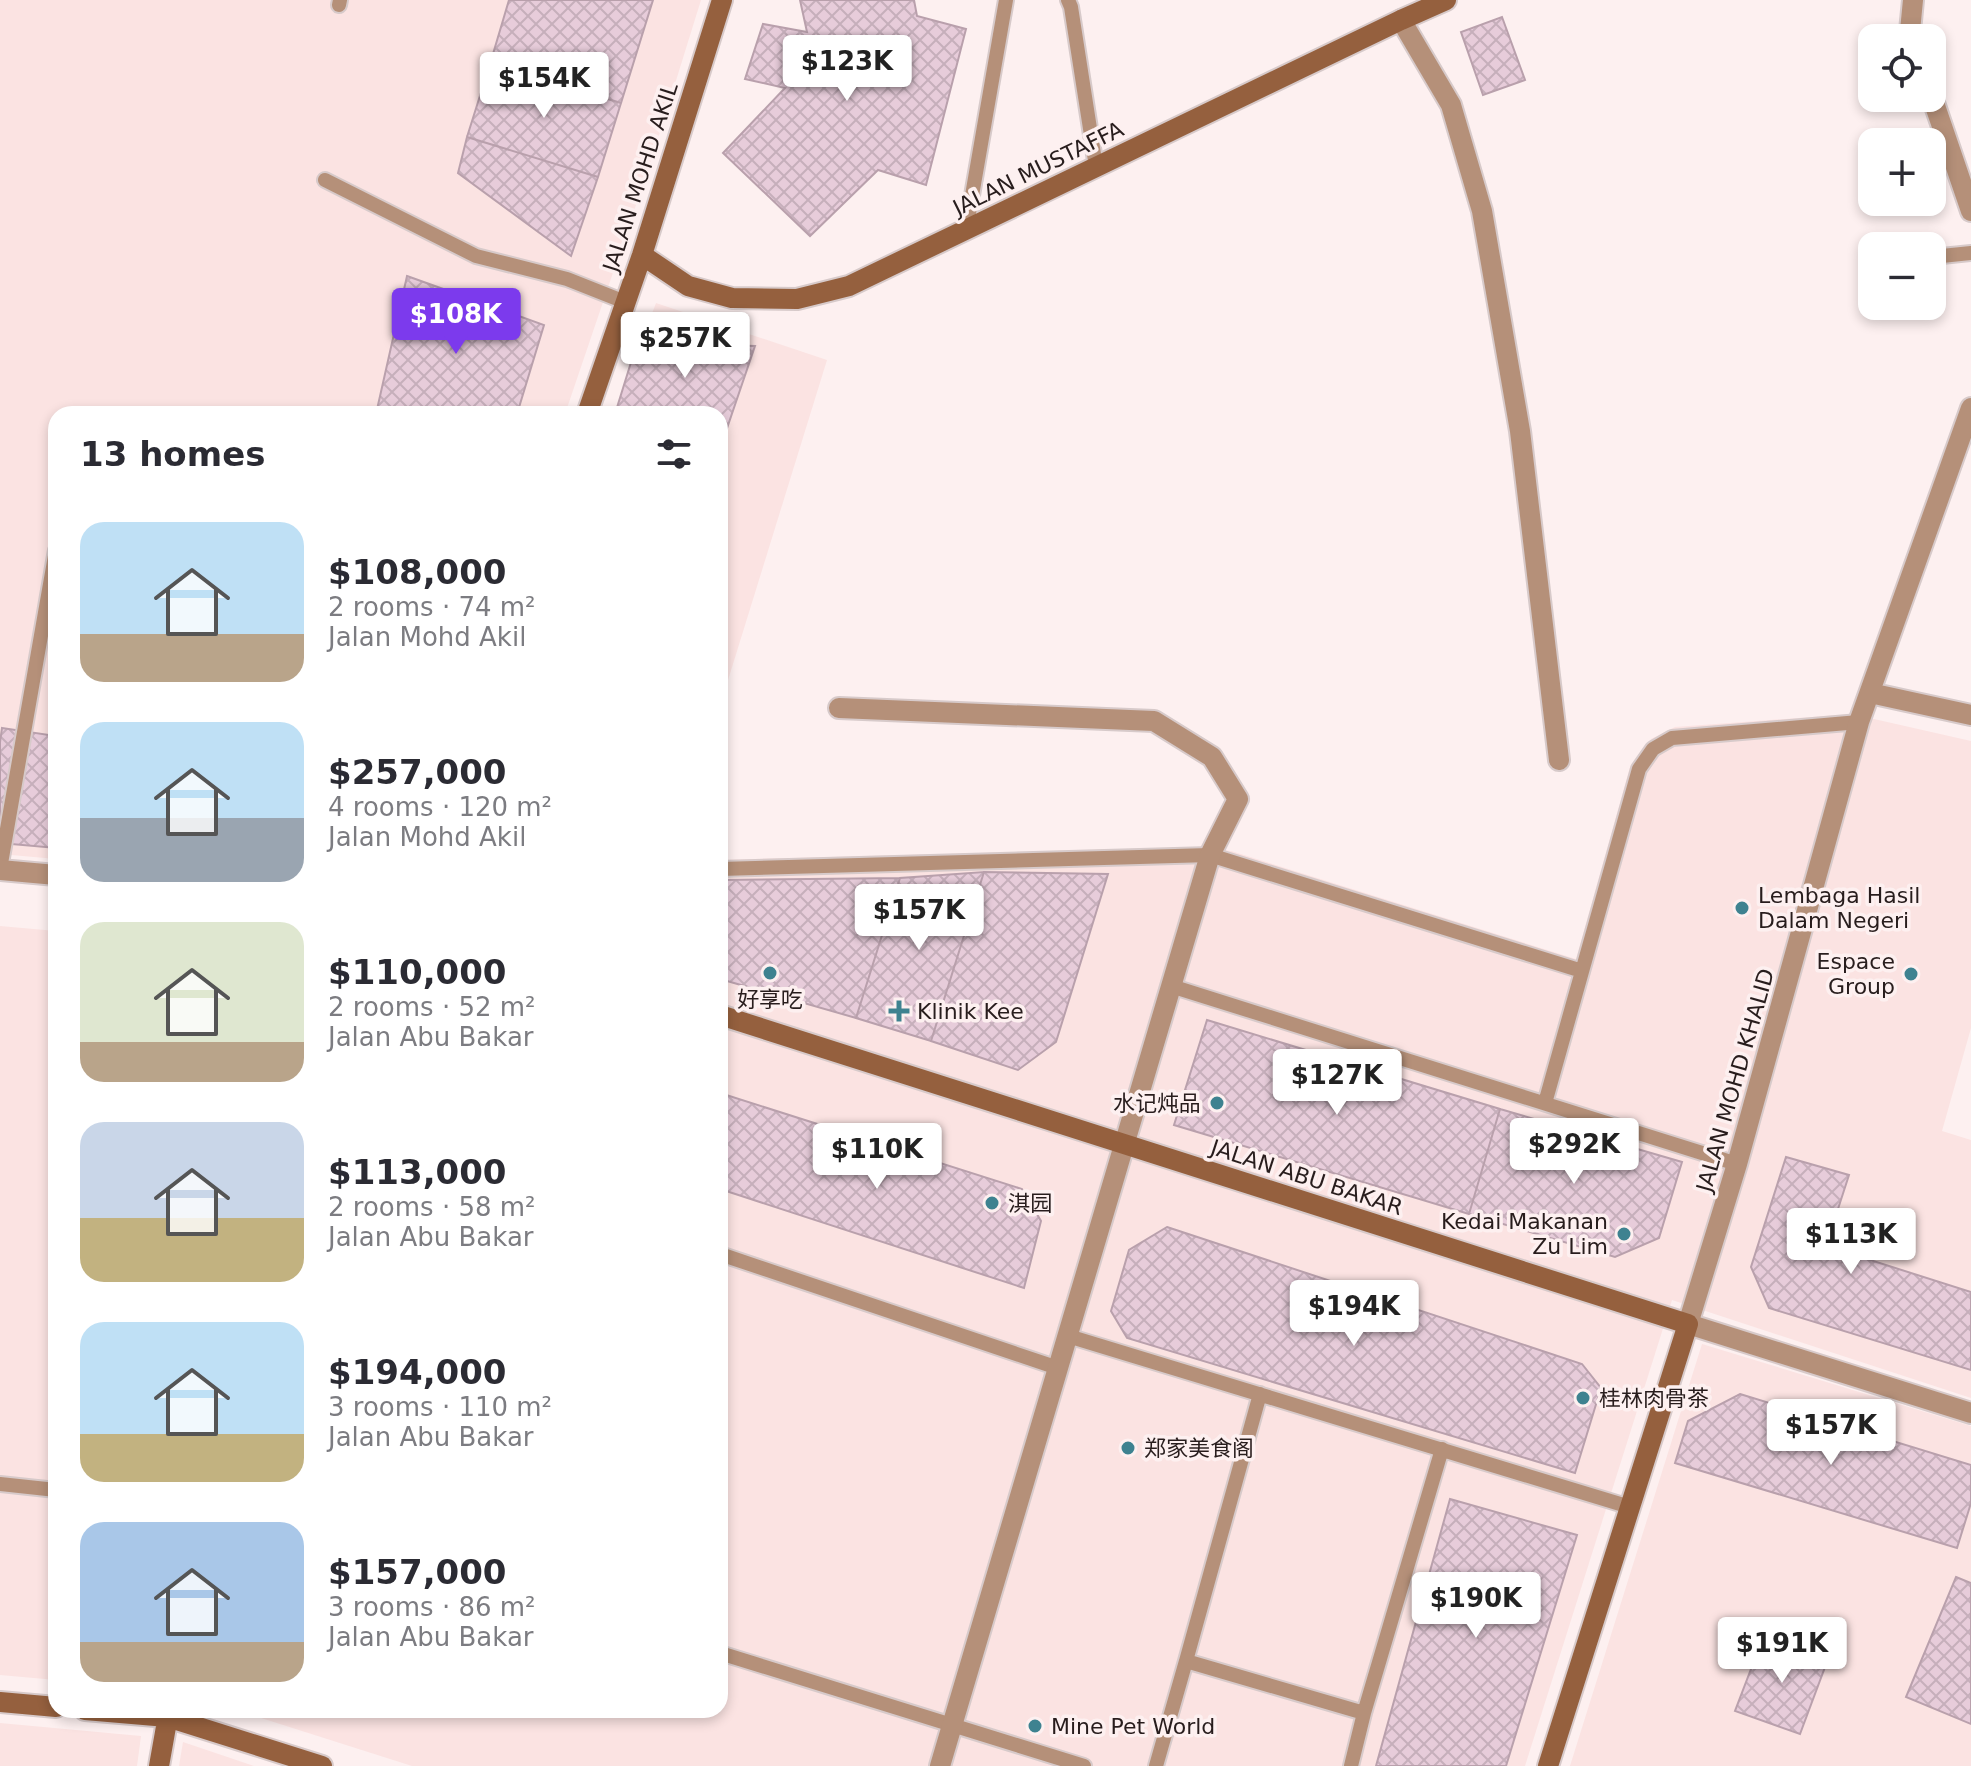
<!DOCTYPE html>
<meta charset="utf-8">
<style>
body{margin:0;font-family:"DejaVu Sans","Noto Sans SC",sans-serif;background:#f7f7f7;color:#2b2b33;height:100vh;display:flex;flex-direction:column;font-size:30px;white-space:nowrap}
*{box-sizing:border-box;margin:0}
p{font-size:26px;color:#7c7c81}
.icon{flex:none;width:44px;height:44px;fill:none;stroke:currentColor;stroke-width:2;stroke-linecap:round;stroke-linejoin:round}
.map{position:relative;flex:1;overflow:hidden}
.drawer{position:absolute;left:48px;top:406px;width:680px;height:1312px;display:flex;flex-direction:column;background:#fff;border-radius:24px;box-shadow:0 4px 12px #0003}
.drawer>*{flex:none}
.buttons{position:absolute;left:1858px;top:24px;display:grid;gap:16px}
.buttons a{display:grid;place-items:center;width:88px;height:88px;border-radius:16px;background:#fff;box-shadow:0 4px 12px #0003;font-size:40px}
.price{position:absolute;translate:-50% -68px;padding:0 18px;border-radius:8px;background:#fff;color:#222;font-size:26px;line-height:52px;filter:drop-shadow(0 2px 4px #0008)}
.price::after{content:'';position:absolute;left:50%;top:48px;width:24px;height:18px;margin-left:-12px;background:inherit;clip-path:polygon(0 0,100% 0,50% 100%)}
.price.active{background:#7c3aed;color:#fff}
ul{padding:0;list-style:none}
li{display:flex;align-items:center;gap:24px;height:200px;padding:0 32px}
li span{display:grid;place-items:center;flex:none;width:224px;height:160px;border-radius:24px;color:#555}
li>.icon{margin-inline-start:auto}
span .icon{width:96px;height:96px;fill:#fffc;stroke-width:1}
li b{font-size:34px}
h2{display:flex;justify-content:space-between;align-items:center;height:96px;padding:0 32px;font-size:34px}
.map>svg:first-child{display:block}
</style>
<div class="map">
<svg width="1971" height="1766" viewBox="0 0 1971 1766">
<defs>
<pattern id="building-cross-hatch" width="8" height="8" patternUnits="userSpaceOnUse" patternTransform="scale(2)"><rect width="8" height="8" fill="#e7ccda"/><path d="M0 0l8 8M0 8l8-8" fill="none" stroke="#c6afbb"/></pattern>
</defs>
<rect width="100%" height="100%" fill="#fdf0f0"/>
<!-- built -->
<path fill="#fbe3e2" d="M0,0h701l-49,158 -87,256h-509v445l-56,-5z
M656,303l171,57 -107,346v-292h-106z
M1852,714l119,27v287l-29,103 29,9v258l-299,-98 -147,466h-1113l-176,-56h484v-850l482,-13 29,4 345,108 54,-192 21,-28 24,-12z
M0,926l56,5v749l-56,-5z
M1702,1344l269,82v340h-401z
M0,1723l141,13 -4,30h-137z
M183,1742l71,24h-75z"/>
<!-- building -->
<path fill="url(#building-cross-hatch)" stroke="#b9a0ac" stroke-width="2" d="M509,0h144l-32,103 -131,-39z
M800,0h114l3,16 49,13 -40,156 -48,-15 -68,66 -87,-83 62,-65 -40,-9 18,-55 44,8z
M1502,17l23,63 -42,15 -22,-63z
M490,64l131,39 -23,74 -131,-40z
M467,137l131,40 -27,79 -113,-83z
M407,276l137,49 -27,89h-141z
M637,343l118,3 -31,91 -4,-1v-22h-105z
M2,728l54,8v112l-56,-5v-101z
M984,872l124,2 -52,168 -38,28 -87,-29z
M984,872l-53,169 -75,-23 44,-140z
M900,878l-44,140 -136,-39v-99z
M1207,1020l293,89 -31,105 -295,-89z
M720,1093l302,96 19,32 -17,67 -304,-99z
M1500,1109l182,53 -23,76 -44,19 -146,-43z
M1786,1157l63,18 -23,71 145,46v78l-202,-62 -18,-41z
M1167,1227l415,137 19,24 -26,85 -448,-135 -16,-27 18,-61z
M1740,1394l231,71v38l-14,45 -282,-85 13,-42z
M1450,1499l127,36 -71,231h-130z
M1956,1577l15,6v141l-65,-27z
M1764,1635l64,24 -28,75 -65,-23z"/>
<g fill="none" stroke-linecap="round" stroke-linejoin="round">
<!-- lane casing -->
<g stroke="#d7caca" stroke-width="18">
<path id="lane" d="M1068,0l3,7 25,160
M339,5l1,-5
M325,180l151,76 91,23 58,23
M966,230l40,-230
M1932,257l39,-4
M0,869l56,-319
M720,869l490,-14 372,116
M1171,986l566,178
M1545,1103l94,-334 14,-20 19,-11 187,-16
M720,1254l338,114
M1068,1336l562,171
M0,1484l56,6
M720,1653l364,113
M1186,1661l74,-267
M1364,1713l78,-264
M1156,1766l30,-105 178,52 -13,53"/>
</g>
<!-- street casing -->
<g stroke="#d7caca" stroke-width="24">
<path id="street" d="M1401,20l50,85 31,106 38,220 39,329
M1912,38l-2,-7 3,-31
M1932,97l39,114
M1971,408l-112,314 -122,442 -49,160 283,89
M1870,693l101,22
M839,708l315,13 58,36 26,42 -28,56 -270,911
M0,870l56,5"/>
</g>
<!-- secondary casing -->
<g stroke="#d7caca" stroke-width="24">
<path id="secondary" d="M642,255l46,31 44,12 65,1 52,-13 552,-266 45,-20
M587,414l55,-159 80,-255
M720,1015l968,309 -140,442
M0,1702l56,5
M85,1710l82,7 155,49
M159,1766l10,-56"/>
</g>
<!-- lane -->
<use href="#lane" stroke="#b59079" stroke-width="14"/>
<!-- street -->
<use href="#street" stroke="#b59079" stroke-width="20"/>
<!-- secondary -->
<use href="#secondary" stroke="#95603e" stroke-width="20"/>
</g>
<!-- markers -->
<g fill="#3e8290" stroke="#fdf0f0" stroke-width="3">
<circle cx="1742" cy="908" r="8"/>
<circle cx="770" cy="973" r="8"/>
<circle cx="1911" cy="974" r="8"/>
<path d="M895 999h8v8h8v8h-8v8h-8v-8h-8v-8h8z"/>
<circle cx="1217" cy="1103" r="8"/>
<circle cx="992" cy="1203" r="8"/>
<circle cx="1624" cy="1234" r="8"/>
<circle cx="1583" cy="1398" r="8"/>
<circle cx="1128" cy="1448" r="8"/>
<circle cx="1035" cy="1726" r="8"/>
</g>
<g text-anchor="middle" stroke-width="7" stroke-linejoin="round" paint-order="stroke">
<!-- street labels -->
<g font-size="22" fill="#281d1d" stroke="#fdf0f0">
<text transform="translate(1038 168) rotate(-26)" y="8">JALAN MUSTAFFA</text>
<text transform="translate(640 177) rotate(-72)" y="8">JALAN MOHD AKIL</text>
<text transform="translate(1735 1080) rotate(-74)" y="8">JALAN MOHD KHALID</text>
<text transform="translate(1307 1177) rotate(18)" y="8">JALAN ABU BAKAR</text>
</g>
<!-- poi labels -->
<g font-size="22" fill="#281d1d" stroke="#fdf0f0" text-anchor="start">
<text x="1758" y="903">Lembaga Hasil<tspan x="1758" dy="25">Dalam Negeri</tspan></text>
<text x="1895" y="969" text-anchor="end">Espace<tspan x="1895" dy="25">Group</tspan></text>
<text x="770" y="1007" text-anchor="middle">好享吃</text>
<text x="917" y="1019">Klinik Kee</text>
<text x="1201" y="1111" text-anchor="end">水记炖品</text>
<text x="1008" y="1211">淇园</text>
<text x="1608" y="1229" text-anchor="end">Kedai Makanan<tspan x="1608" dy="25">Zu Lim</tspan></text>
<text x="1599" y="1406">桂林肉骨茶</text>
<text x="1144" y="1456">郑家美食阁</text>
<text x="1051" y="1734">Mine Pet World</text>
</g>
</g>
</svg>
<div class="buttons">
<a><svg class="icon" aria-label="locate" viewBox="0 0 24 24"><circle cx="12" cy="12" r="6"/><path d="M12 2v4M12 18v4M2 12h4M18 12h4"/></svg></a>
<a>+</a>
<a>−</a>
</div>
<b class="price" style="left:847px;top:103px">$123K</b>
<b class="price" style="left:544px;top:120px">$154K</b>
<b class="price active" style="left:456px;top:356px">$108K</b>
<b class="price" style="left:685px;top:380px">$257K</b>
<b class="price" style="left:919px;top:952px">$157K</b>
<b class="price" style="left:1337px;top:1117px">$127K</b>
<b class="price" style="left:1574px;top:1186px">$292K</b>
<b class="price" style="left:877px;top:1191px">$110K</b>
<b class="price" style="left:1851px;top:1276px">$113K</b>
<b class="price" style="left:1354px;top:1348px">$194K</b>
<b class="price" style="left:1831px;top:1467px">$157K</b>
<b class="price" style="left:1476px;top:1640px">$190K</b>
<b class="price" style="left:1782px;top:1685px">$191K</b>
<section class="drawer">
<h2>13 homes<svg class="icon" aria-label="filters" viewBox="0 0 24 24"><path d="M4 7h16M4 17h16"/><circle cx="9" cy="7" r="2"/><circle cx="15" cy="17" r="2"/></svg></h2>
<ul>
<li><span style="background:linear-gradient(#bfe0f5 70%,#b9a48a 0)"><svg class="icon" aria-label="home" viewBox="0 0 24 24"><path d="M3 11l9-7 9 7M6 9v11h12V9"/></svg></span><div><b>$108,000</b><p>2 rooms · 74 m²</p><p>Jalan Mohd Akil</p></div></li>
<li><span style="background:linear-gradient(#bfe0f5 60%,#9aa5b1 0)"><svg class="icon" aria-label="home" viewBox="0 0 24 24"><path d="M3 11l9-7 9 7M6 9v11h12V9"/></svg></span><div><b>$257,000</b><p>4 rooms · 120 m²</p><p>Jalan Mohd Akil</p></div></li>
<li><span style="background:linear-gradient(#dfe7d0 75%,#b9a48a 0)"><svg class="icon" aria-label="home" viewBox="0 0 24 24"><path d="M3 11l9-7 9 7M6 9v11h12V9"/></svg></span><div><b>$110,000</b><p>2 rooms · 52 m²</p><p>Jalan Abu Bakar</p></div></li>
<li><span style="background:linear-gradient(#c9d6e8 60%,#c2b280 0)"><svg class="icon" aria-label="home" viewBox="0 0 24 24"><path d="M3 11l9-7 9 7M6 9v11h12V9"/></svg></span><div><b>$113,000</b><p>2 rooms · 58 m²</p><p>Jalan Abu Bakar</p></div></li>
<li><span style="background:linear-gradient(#bfe0f5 70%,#c2b280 0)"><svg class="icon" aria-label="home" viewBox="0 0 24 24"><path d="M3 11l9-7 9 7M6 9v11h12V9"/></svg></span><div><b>$194,000</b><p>3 rooms · 110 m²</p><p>Jalan Abu Bakar</p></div></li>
<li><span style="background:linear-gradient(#a9c7e8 75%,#b9a48a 0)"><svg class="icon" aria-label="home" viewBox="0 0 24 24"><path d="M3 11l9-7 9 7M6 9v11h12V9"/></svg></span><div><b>$157,000</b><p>3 rooms · 86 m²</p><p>Jalan Abu Bakar</p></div></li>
</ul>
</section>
</div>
